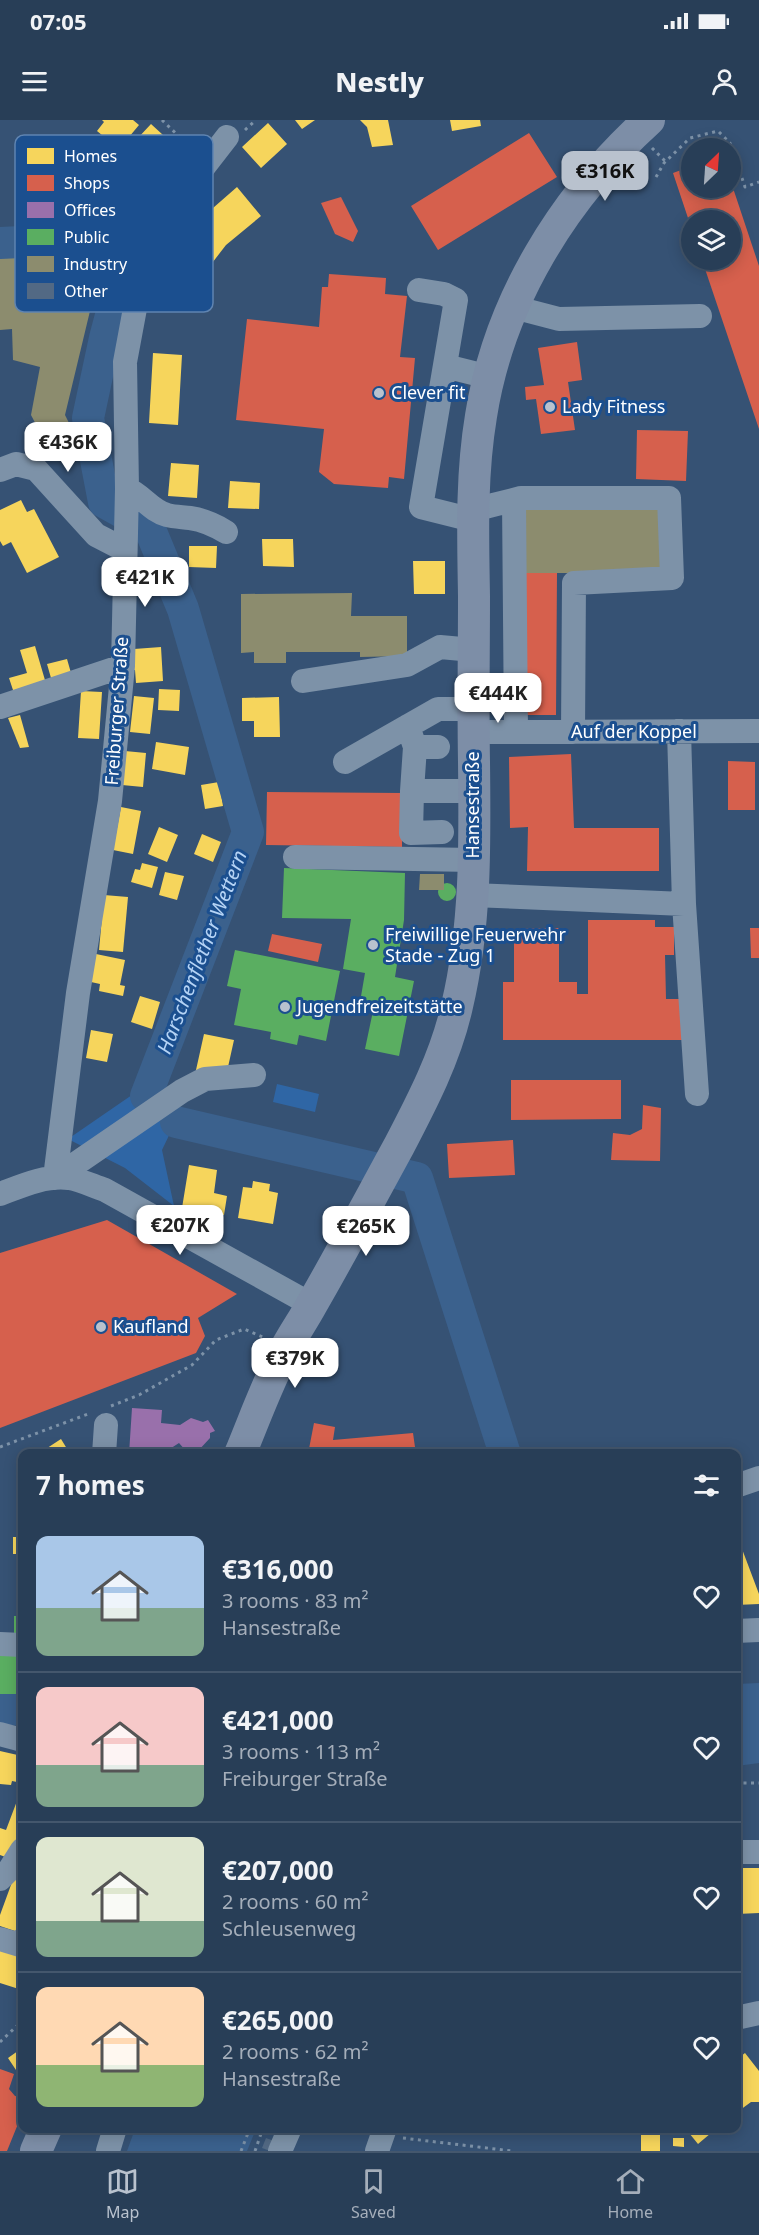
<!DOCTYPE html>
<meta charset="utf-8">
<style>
body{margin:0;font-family:"Noto Sans",sans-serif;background:#30455d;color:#f1f3f6;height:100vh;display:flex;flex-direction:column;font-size:22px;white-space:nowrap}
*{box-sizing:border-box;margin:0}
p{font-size:20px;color:#a5aeba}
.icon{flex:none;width:33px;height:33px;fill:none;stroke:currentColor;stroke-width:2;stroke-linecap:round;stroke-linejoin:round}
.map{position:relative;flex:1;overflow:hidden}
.panel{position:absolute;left:18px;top:1329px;width:723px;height:684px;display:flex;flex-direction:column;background:#283e57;border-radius:12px;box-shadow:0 3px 15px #0003,0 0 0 2px #44576d}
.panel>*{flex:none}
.needle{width:39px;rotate:25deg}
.fabs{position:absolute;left:681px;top:18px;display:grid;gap:12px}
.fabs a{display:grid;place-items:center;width:60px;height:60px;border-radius:50%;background:#283e57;box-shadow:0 3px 15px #0003,0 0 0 2px #44576d;font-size:30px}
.price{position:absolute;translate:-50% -51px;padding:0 14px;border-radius:12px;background:#fff;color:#222;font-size:20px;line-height:39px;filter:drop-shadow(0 2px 3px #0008)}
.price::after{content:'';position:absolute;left:50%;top:36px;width:18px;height:14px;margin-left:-9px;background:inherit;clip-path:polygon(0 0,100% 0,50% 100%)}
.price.active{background:#b9c2ce;color:#111}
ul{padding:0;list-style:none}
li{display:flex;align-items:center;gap:18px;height:150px;padding:0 18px}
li+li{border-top:2px solid #44576d}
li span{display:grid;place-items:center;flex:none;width:168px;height:120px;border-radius:12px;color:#555}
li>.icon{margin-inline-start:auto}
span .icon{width:72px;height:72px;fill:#fffc;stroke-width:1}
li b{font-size:26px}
h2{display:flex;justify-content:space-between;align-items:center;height:72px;padding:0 18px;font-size:26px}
.status{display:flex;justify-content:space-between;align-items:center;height:42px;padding:0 30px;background:#283e57;direction:ltr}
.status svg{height:16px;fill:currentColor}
header{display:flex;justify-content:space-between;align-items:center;height:78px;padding:0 18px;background:#283e57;font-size:27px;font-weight:800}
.tabs{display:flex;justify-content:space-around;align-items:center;height:84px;border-top:2px solid #44576d;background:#283e57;font-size:16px;color:#a5aeba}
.tabs a{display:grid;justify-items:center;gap:3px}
.tabs .active{color:#b9c2ce}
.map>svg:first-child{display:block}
</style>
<div class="status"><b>07:05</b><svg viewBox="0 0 49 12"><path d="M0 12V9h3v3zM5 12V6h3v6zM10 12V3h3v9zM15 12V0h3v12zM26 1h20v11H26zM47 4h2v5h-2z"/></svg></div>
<header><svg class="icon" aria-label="menu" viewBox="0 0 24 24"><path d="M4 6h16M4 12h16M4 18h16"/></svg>Nestly<svg class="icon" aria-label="person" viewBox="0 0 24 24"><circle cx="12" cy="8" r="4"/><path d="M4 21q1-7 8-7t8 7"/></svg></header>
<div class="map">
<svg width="759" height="2031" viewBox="0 0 759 2031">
<rect width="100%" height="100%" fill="#365274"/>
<!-- green -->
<path fill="#2f66a5" d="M277,964l42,10 -4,18 -42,-10z
M145,966l-4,10 32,31 -11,23 12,56 -49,-38 -57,-29z"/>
<!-- water -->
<path fill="#3b618d" d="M759,1563v80l-22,3v-82z
M0,1574h22v32l-22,-2z
M135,2009v-1l121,1 -9,22h-120z"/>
<!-- homes -->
<path fill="#f6d55c" d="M102,0h31l6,5 -20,24 -22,-18 7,-9z
M295,0h20l-13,9z
M360,0h28l5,25 -21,2 -5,-20z
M450,0h30l1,6 -29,5z
M268,3l19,21 -26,24 -19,-21z
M151,4l24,22 -27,31 -25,-23z
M237,67l24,29 -35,29 -27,35 -30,-22 27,-36 6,4 5,-8 -2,-3z
M153,233l29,2 -4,70 -29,-2z
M171,343l28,2 -2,33 -29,-2z
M230,361l30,2 -1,26 -31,-1z
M21,380l6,12 7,-3 25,48 -32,16 -16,-31 -8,4 -3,-5v-31z
M262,419h31l1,28 -31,-1z
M189,426h28l-1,22 -27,-1z
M413,441h32v33h-31z
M35,526l12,41 -32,9 -6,-18 18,-5 -7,-23z
M161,527l2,34 -27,2 -1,-13h-5l4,-21z
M67,539l6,21 -20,5 -6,-21z
M159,569l21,1 -1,21 -21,-1z
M81,571l21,1 -3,47 -21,-1z
M134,576l20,2 -4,36 -20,-2z
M279,577l1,40h-26v-16h-12v-23z
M20,595l9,32 -9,1 -12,-30z
M156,622l33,5 -4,28 -33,-6z
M125,631l21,2 -3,34 -21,-2z
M219,662l4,24 -18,3 -4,-24z
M121,687l20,4 -8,43 -20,-4z
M159,707l19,8 -11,27 -19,-8z
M202,714l19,8 -8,20 -19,-8z
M142,743l16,4 -6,21 -21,-6 4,-13 5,1z
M165,752l19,4 -7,24 -18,-5z
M104,775l24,2 -5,55 -24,-2z
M96,834l29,6 -5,25 5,1 -2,10 -24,-5 1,-7 -9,-2z
M140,876l20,6 -8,27 -21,-7z
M91,910l22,4 -6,28 -21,-4z
M204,914l30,6 -8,36 -30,-6z
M189,1045l28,5 -3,23 13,3 -3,19 -42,-7z
M253,1061l17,3 -1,7 9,2 -5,31 -35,-6 5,-31 9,1z
M61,1319l8,13 -3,2h-28z
M22,1343v56h-5l1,-53z
M736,1413l23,61v10l-23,1z
M13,1417h8v17h-8z
M0,1631l22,5v27l-10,-2 -1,4 -11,-1z
M21,1664l1,55 -11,20 -11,-4v-27l6,2 14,-37z
M22,1739v69l-1,5 -21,-7v-11l15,-41z
M736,1748h23v45l-22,1z
M0,1829l22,6v35l-22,-7z
M22,1928v18l-6,4 -8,-12z
M745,1933l14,18v31h-8l-15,11v-53z
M577,2008h42v3l-42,1z
M685,2008h32l-19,16z
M641,2015h19v16h-19z
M673,2018h11v9l-11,-1z"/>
<!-- shops -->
<path fill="#d6604d" d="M529,13l28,44 -119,73 -27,-44z
M692,46v22h38l1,-6 28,84v163l-57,-169h28v-40h-38l-1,7 -18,-54z
M341,77l17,34 -5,11 -18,-8 -14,-31z
M329,154l57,4 -1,16 22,2 -7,61 15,1 -11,121 -15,-2 -1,11 -54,-4 -15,-12 5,-43 -88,-9 11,-101 72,8 3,-40h6z
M577,222l5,38 -14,2 7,48 -34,4 -5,-35 -10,1 -1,-13 19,-2 -6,-37z
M637,310l51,1 -2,50 -50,-2z
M520,453h37l-1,142h-37z
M571,634l3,74h85v43h-132l1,-44 -18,1 -1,-71z
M728,641l27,1v48h-27z
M267,672l135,1v54l-136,-2z
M588,800h67v7h19v28h-9l1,44h22v41h-185v-58h11v-53l45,-1v54h18v12h11z
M750,808h9v30h-8z
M272,814l50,10 -4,18 -50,-11z
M511,960h110v39l-110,1z
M643,985l18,3 -1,53 -49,-1 2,-27 17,2 12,-6z
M513,1020l2,35 -66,3 -2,-34z
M107,1100l130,74 -39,24 7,18 -9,17 -196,75v-175z
M314,1303l21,4 -2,13 80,-7 3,21h-108z
M0,1949l14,5 -5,15 6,7 7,1v17l-15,37h-7z"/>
<!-- offices -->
<path fill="#9970ab" d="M132,1288l30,2 -1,13 19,2 11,-7 12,4 5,-2 7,11 -5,2v5l-12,13h-12l-7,-8 -17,11h-33z"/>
<!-- public -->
<path fill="#5aae61" d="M284,748l121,5 -1,47 -9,57 19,4 -15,75 -34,-7 8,-38 -14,-3 6,-35 -22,-4 8,-50 -69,-1z
M438 772a9 9 0 1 1 18 0a9 9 0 1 1-18 0Z
M235,830l105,21 -14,70 -27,-6 -2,10 -27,-6 1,-7 -37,-7 7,-36 -14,-3z
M14,1496h8v21h-8z
M0,1527l22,1v46h-22z"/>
<!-- industry -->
<path fill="#8c8c6e" d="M66,129l36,12 -37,154 4,8 -28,11 -10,-19 9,-48 -27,-7 -1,-31 -12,1v-78l47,-2 1,41 5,-1z
M520,383h140v70h-140z
M352,473l-1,23h56v40l-47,1v-5h-74v11h-32v-11l-13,1v-59z
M420,754h24v16h-25z"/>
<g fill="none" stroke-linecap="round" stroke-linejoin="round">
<!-- river -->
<path stroke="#3b618d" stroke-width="32" d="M0,123l83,-4 27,11 9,11 3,13 -17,64 -17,80 16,84 45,25 34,82 65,223 -102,264
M176,1002l241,56 88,276"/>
</g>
<!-- building -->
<path fill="#526984" d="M266,2018l8,3 -4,10 -8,-3z"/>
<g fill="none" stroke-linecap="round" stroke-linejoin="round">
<!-- path -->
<path stroke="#7d92a8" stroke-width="3" stroke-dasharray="3 4.5" stroke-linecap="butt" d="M162,0l30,29
M245,10l11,-10
M652,28l14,14
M656,57l8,-14 26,-25 28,-7 12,12 15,44 14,-5
M111,1286l28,-11 53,-30 24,-25 28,-11 21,9
M0,1327l88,-33
M736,1663h23
M0,1922l22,-21
M326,2008l37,5
M403,2018l109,13
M241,2031l9,-23
M255,2031l8,-23"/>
<!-- minor -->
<path stroke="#7d92a8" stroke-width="24" d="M419,170l25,4 12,6 -35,207 52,13
M513,187l46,12 141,-3
M445,246l44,11
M0,350l16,-6 20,5 60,66 29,15
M127,369c15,6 24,22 40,26 7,2 16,2 23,3 14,2 25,7 36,14
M514,380l2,232
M473,390l48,-12h148l3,80 -98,5 -1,149
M303,561l104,-16 33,-18 33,3
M0,587l123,-41
M408,606l7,21 -3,44h62
M473,612l286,-1
M415,627h23
M345,642l93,-53h35
M412,671l-1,42 31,-1
M295,737l179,3
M472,775l212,9 -5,-173
M684,784l13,190
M55,1058l23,-185 32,-192 13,-135 4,-177 -2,-127 11,-59 17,-52 22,-47 52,-67
M55,1058l127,-87 23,-12 49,-4
M0,1074c21,-8 45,-19 69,-16 12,2 24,8 36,12l207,115
M104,1334l2,-29
M736,1366l23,-8
M736,1511l23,-1
M0,1524l22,1
M0,1614l22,6
M736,1732h23
M0,1759l10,-10 12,-19
M0,1819l20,6 2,-5
M736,1898l23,-5
M108,2031l7,-23
M280,2031l10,-23
M377,2031l8,-23"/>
<!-- major -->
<path stroke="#7d8ea7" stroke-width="32" d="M240,1334c15,-36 28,-73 46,-106 8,-15 18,-29 26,-44 30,-52 58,-105 87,-158 23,-44 47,-90 58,-140 19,-80 18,-162 17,-244 -1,-55 0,-111 0,-166 -1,-60 -3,-120 7,-180 18,-115 83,-219 168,-296
M36,2031l10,-23"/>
</g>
<!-- markers -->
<g fill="#b9c2ce" stroke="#1b4f8f" stroke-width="2">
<circle cx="379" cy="273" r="6"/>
<circle cx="550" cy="287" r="6"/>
<circle cx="373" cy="825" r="6"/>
<circle cx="285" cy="887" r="6"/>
<circle cx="101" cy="1207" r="6"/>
</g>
<g text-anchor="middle" stroke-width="6" stroke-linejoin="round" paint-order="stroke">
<!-- poi labels -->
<g font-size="18" fill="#fff" stroke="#1b4f8f" text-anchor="start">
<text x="391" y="279">Clever fit</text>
<text x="562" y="293">Lady Fitness</text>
<text x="385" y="821">Freiwillige Feuerwehr<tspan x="385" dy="21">Stade - Zug 1</tspan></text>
<text x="297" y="893">Jugendfreizeitstätte</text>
<text x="113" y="1213">Kaufland</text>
</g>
<!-- street labels -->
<g font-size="18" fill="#fff" stroke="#1b4f8f">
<text transform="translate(117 591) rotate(-86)" y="6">Freiburger Straße</text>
<text x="634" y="618">Auf der Koppel</text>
<text transform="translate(473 685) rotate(-90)" y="6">Hansestraße</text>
</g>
<!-- water labels -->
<g font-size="20" font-style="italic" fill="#b5d3f5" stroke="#1b4f8f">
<text transform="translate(202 832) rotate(-69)" y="7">Harschenflether Wettern</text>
</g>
</g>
<!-- legend -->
<rect x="15" y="15" width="198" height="177" rx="9" fill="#1b4f8f" stroke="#5f84b1" stroke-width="1.5"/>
<rect x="27" y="28" width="27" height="16" fill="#f6d55c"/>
<rect x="27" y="55" width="27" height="16" fill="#d6604d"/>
<rect x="27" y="82" width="27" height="16" fill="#9970ab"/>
<rect x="27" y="109" width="27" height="16" fill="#5aae61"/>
<rect x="27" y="136" width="27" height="16" fill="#8c8c6e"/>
<rect x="27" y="163" width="27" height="16" fill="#526984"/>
<g font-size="16" fill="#fff">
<text x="64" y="42">Homes</text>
<text x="64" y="69">Shops</text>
<text x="64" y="96">Offices</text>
<text x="64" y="123">Public</text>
<text x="64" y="150">Industry</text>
<text x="64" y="177">Other</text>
</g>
</svg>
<div class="fabs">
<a><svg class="needle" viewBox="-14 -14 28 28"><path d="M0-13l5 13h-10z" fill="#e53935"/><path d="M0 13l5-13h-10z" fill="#a5aeba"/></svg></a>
<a><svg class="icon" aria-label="layers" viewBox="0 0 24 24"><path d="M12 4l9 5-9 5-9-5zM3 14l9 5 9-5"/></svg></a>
</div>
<b class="price active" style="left:605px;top:82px">€316K</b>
<b class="price" style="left:68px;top:353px">€436K</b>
<b class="price" style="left:145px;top:488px">€421K</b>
<b class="price" style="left:498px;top:604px">€444K</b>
<b class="price" style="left:180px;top:1136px">€207K</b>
<b class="price" style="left:366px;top:1137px">€265K</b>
<b class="price" style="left:295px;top:1269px">€379K</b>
<section class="panel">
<h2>7 homes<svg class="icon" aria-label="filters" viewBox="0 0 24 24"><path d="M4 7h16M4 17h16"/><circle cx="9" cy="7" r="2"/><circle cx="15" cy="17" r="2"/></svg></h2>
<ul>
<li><span style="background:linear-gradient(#a9c7e8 60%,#7fa58c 0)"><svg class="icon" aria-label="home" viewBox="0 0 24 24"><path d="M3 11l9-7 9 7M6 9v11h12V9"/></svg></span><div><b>€316,000</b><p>3 rooms · 83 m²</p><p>Hansestraße</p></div><svg class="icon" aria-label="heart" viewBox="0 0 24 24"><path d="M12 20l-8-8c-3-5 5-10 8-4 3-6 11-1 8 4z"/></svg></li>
<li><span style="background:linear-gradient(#f6c9c9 65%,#7fa58c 0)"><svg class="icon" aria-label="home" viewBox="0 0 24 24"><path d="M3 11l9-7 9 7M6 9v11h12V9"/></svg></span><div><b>€421,000</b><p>3 rooms · 113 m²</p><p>Freiburger Straße</p></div><svg class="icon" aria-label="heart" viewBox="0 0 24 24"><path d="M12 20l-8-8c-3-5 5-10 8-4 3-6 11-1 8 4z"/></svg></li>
<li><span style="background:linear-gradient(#dfe7d0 70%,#7fa58c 0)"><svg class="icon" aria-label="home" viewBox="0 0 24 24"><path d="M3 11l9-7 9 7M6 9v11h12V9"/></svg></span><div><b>€207,000</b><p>2 rooms · 60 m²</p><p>Schleusenweg</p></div><svg class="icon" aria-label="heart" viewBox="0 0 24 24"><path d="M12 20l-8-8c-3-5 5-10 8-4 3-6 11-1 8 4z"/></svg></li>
<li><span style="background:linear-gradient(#ffd9b3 65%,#8fb573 0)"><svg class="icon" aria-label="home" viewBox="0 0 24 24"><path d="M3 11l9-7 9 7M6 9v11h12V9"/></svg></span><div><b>€265,000</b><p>2 rooms · 62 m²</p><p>Hansestraße</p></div><svg class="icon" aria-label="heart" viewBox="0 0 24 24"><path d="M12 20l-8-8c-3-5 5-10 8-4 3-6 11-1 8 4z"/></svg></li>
</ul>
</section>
</div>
<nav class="tabs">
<a class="active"><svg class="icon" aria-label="map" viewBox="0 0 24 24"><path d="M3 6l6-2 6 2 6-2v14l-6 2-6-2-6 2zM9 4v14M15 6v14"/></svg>Map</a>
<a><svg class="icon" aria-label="saved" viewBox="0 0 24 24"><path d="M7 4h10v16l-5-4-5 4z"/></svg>Saved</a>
<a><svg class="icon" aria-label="home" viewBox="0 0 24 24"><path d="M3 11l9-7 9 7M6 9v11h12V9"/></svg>Home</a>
</nav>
